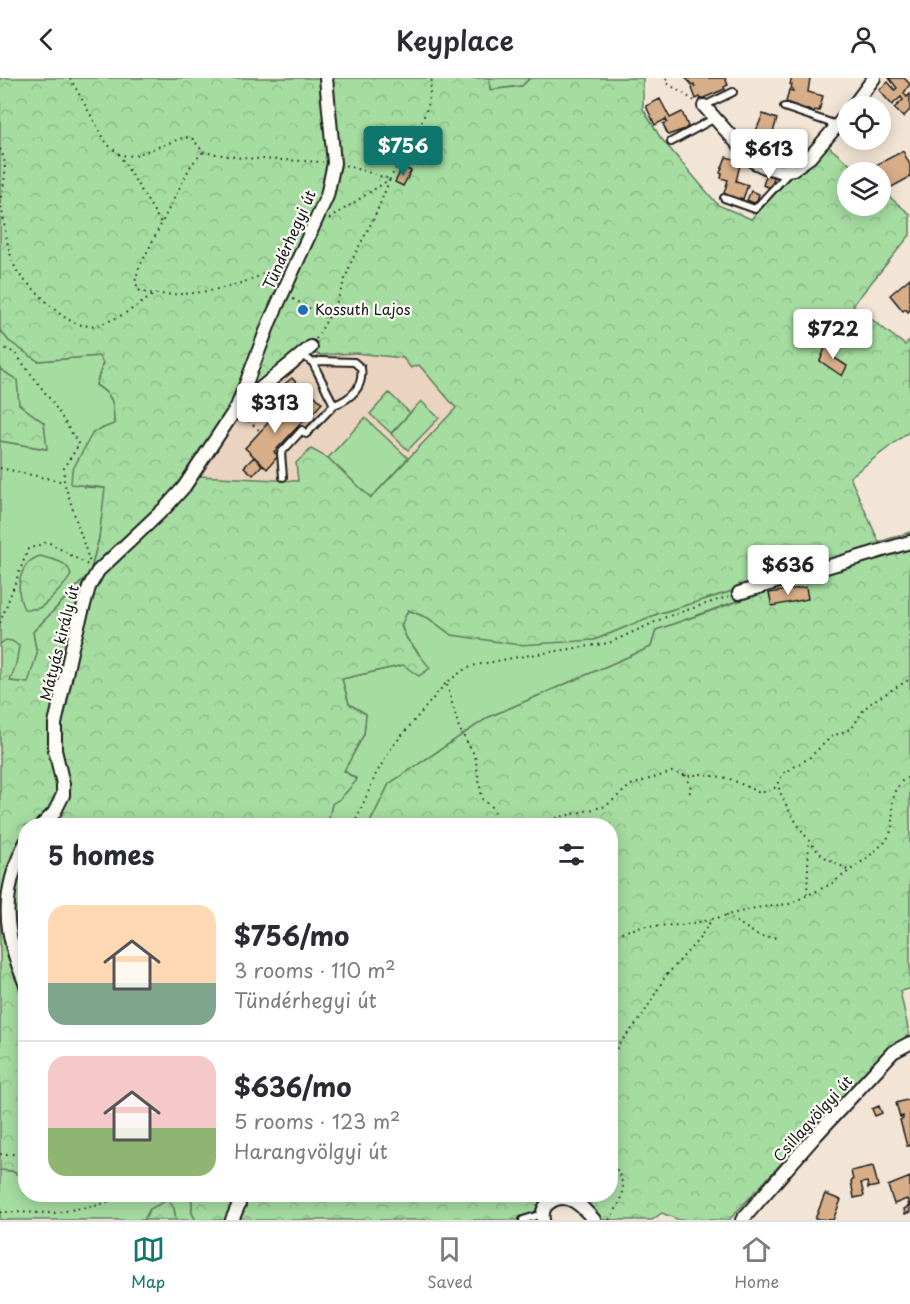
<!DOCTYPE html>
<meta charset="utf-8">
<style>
body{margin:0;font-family:"Playpen Sans",sans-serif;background:#f7f7f7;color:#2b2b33;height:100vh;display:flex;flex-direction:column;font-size:22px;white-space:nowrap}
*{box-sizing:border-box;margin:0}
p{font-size:20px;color:#7c7c81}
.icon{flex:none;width:33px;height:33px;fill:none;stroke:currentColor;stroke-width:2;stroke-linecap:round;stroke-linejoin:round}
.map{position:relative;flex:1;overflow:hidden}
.drawer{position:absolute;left:18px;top:740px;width:600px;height:384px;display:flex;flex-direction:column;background:#fff;border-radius:24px;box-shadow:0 3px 15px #0003}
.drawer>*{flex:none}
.tools{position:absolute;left:837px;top:18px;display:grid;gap:12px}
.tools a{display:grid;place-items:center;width:54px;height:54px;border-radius:50%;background:#fff;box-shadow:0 3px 15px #0003;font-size:30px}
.price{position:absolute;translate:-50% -51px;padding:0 14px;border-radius:6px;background:#fff;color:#222;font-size:20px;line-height:39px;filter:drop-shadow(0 2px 3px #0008)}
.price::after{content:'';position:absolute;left:50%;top:36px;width:18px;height:14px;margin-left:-9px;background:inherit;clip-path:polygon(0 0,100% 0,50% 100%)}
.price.on{background:#0f766e;color:#fff}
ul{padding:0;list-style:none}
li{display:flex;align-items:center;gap:18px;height:150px;padding:0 30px}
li+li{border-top:2px solid #e1e1e2}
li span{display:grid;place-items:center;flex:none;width:168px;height:120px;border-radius:18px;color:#555}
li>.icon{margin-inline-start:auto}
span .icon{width:72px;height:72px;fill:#fffc;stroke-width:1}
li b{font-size:26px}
h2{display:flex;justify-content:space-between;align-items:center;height:72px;padding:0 30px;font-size:26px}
header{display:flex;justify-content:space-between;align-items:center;height:78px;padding:0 30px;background:#fff;font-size:27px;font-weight:600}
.menu{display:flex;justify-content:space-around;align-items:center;height:84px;border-top:2px solid #e1e1e2;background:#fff;font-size:16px;color:#7c7c81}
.menu a{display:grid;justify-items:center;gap:3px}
.menu .on{color:#0f766e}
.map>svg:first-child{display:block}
</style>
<header><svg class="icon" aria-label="back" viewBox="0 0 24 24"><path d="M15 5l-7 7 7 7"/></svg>Keyplace<svg class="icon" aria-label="person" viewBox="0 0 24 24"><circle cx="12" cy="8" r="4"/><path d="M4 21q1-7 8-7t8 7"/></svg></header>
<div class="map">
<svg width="910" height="1142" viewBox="0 0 910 1142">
<defs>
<pattern id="forest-crowns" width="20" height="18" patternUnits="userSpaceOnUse" patternTransform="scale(1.5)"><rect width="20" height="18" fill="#a5dca0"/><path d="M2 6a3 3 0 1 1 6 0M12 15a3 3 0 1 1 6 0" fill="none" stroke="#8dbc89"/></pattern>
</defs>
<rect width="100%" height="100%" fill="#f2e5d6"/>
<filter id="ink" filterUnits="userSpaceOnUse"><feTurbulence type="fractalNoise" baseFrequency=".0167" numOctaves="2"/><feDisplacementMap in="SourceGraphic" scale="12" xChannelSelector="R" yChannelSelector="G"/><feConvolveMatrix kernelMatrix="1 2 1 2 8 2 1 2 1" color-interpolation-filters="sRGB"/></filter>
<g filter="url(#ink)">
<!-- built -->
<path fill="#ead4bf" d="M312,274l9,3 35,-2 47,5 16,7 37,43 -85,90 -72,-17 -100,-5 32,-51 10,-11z"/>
<!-- grass -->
<path fill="#a5dca0" stroke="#607c5e" stroke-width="1.5" d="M489,0h41l-8,8 -32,4z
M0,252l9,11 29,20 61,-5 4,7 -7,22c18,11 18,18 18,39l-21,8 -9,55 22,1 -7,50 -9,35 -57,59 4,22 -8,29 -20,-2 7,-17 -16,-20v-203l46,8 -2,-26 -26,-19 -1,-23 -17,-12z
M421,323l18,17 -31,32 -17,-16z
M365,340l43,40 -37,40 -43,-40z
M742,510l3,10 -89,32 -5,17 -162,70 -100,67 -20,41h-33l-8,-7 4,-15 9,-5 16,-19 -13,-8 20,-37 2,-20 -17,-10 -7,-25 61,-14 15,-13 -11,-13 -6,-14 7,-15 20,8 24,17 142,5 63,-26z
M0,1092l12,1 13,7 1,16h29l8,4 30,-4h99v19l4,7h-20l-2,-11h-24l-6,11h-144z"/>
<!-- forest -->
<path fill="url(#forest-crowns)" stroke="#607c5e" stroke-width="1.5" fill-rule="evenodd" d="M0,0h489l1,12 32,-4 8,-8h113v31l17,28 58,68 33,14 72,-77 36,30h-11v34h32l1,-16 29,24v21l-57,70 52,40 5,-5v91l-60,46 29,65 31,-10v457l-10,2 10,46 -25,14 -156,169h-50l-17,-7 -10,7h-50l-26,-26h34v-369h-241l20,-41 100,-67 162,-70 5,-17 89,-31 -3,-11 -85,26 -63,26 -74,5 -68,-10 -24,-17 -20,-8 -7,16 6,13 23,29 -11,8 -16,-11 -61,14 7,25 17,10 -2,20 -20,37 13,9 -16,18 -9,6 -3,14 7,7h-310l-1,353 -13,-7 -12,-1v-526l6,-4 6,1 7,5 -3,18 -6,17 18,2 9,-29 -4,-22 57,-59 9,-35 6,-50 -34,-4 1,-13 21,-39 21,-8c0,-21 0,-28 -18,-39l7,-22 -4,-7 -61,5 -29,-20 -9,-11zM312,275l9,2 35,-2 47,5 8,10 8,-3 37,43 -85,90 -43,-40 -17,-9 -15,14 2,18 -98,-5c12,-27 32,-56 55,-75 19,-16 41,-29 57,-48z
M0,291l17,11 2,24 25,19 3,26 -47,-8z
M389,315l21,20 -19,20 -21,-19z
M40,478c12,4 28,4 31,19 -4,8 -25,30 -32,33 -5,2 -10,1 -15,1 -9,-18 -6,-46 16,-53z
M192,1116h358l-14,15 3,11h-343l-4,-7z
M169,1121l5,10 2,11h-32l6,-11z"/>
<!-- building -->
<path fill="#d7ae88" stroke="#1c1c1c" stroke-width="1.5" d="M686,0h39l3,7 -4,2 1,2 -24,10 -1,-2 -4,2 -4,-11 3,-1 -1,-3 -2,1z
M792,0h18l-2,14 15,4 -4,15 -4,-1 -1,2 -28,-10 3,-12 4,1v-2l-2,-1 1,-3 -2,-1z
M889,0h15l6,6 -6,9 3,4 3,-3v16l-7,7 -9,-9 9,-8 -2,-3 -9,8 -13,-15 9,-8 7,8 2,-2z
M660,21l10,19 12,-6 6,14 -3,3 -17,6 -5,-11 4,-2 -1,-3 -11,6 -9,-19z
M763,36l14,5 -4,13 8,2 -2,7 7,2 -5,14 -3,-1 -1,2 -17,-7 4,-12h4l-11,-4 1,-3 -2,-1z
M785,71l13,3 1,-2 5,1 -2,8 -4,-1 -1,3 -14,-4z
M903,73l7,14v12l-22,12 -12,-24z
M726,79l15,4 -5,20 12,4 -5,14 -3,-1 -1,2 -12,-3v-2l-3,-2 4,-13 -7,-2 1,-4 -2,-1z
M403,89l8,4 -8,15 -8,-4z
M767,95l8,2 -4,13 -8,-3z
M751,113l8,3 -3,10 -9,-4z
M910,200v32l-2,2 -2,-3 -3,2 -13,-16z
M827,265l10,4 -4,10 14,9 -5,10 -22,-15z
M292,300l8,9 -10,9 -8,-10z
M313,316l9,9 -8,9 -9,-9z
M288,323l18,17 -32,34 4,4 -11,13 -22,-21z
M254,379l8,8 -9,10 -9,-8z
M806,509l2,12 -36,7 -3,-13z
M910,1021v47h-3l-7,-26 3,-1v-3l-3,1 -4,-14z
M879,1028l3,7 -7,3 -3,-7z
M873,1088l5,20 -10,2 -1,-6 -6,1 3,13 -10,2 -3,-17 2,-1 -2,-9z
M910,1099v35l-5,2 -1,-5 5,-3 -2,-7 -13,5 -6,-18z
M825,1116l16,6 -8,20 -18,-1z"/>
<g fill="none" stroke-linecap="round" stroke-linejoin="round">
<!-- service casing -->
<g stroke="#1c1c1c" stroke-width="10">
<path id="service" d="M704,28l29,-14
M784,29l53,18
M671,64l44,-24
M724,120l31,11 36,-39
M313,285l7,-2 34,1 7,6c3,19 -10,31 -27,37
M283,399l-2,-24 21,-23 4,4 28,-29 -21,-42 -10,-8
M523,1142l19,-6"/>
</g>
<!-- minor casing -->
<g stroke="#1c1c1c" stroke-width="16">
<path id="minor" d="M704,28l50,56 11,5 15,4 13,-2 17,-12 38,-44
M853,28l21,-28
M238,329l73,-60
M739,515l171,-51
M42,747l12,-12 9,-18v-11l-8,-34v-26l17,-77 17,-60 9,-16 68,-64 18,-20 53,-80 33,-86 57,-125 7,-33 -8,-85
M26,764c-26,51 -23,90 0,143
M232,1142l7,-16 1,-10
M543,1142c-1,-7 0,-13 6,-17 18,-14 34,4 45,17
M742,1142l75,-86 76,-82 17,-9"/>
</g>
<!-- path -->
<path stroke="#1c1c1c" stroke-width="2" stroke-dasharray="1.5 4.5" stroke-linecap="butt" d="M70,0l37,66 12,10 8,2 9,-1 49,-18 8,2 10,13 -12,13 -52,103 -4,14 5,9c33,10 112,-3 138,-27 4,-4 8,-10 12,-15
M666,0l1,5 29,19
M0,71c9,16 4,35 0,52
M203,74l39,6 81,4
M119,76l42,69
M0,123c5,22 6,48 16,68 4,9 15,17 22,24 11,12 28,29 44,32 22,5 54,-18 71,-30
M329,141l61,-40 32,-58 6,-15 4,-28
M293,221l34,19
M316,261l20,-35 16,-44 23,-44 15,-37 -46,-14
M0,268l15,7 38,50 26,42 -15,22v15l26,81
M244,339l15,13
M0,390l64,14
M0,545l28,-74 20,-7 40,23
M447,607l12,43 16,28 7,43 10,8 9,18
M685,697l6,13 -2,7
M354,747l22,-51 16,-27 54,-64 19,-14 11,-4 42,-8 91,-14 57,-26 64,-21
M527,747l79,-19 25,-21 41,-13 16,4 13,-2 27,4 30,14h9l11,-6
M847,792c-7,-6 -17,-9 -25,-15 -12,-9 -45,-59 -44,-73l6,-9 25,-15 22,-21 21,-9 12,-19 11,-9 35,-21
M807,816l2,-54
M726,837l33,21 19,2
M610,857l36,-9 35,-1 30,-5
M610,981l10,-16 21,-25 24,-41 34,-38 13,-20 43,-11 34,-4 42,-20 36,-26 18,-16 5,-8 3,-10 -1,-21 3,-12 7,-10 8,-5
M0,1076h26
M0,1134l54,1 45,-8 28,-11
M609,1142c18,-26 19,-34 1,-61"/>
<!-- service -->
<use href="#service" stroke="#fdfcf7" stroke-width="6"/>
<!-- minor -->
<use href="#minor" stroke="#fdfcf7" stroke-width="12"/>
</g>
</g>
<!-- markers -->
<circle fill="#1f6fb2" stroke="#fdfcf7" stroke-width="2" cx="303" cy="232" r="6"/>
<g text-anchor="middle" stroke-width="4.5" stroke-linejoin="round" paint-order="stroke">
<!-- street labels -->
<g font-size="15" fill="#1c1c1c" stroke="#fdfcf7">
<text transform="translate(290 162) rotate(-66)" y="5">Tündérhegyi út</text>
<text transform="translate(60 565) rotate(-76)" y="5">Mátyás király út</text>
<text transform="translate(813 1041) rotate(-48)" y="5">Csillagvölgyi út</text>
</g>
<!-- poi labels -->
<g font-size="15" fill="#1c1c1c" stroke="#fdfcf7" text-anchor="start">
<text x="315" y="237">Kossuth Lajos</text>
</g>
</g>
</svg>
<div class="tools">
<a><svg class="icon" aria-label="locate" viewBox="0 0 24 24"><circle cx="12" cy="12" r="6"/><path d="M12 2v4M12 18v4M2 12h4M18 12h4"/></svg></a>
<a><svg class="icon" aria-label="layers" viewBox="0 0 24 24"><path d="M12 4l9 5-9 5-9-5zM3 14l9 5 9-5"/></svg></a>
</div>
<b class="price on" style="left:403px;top:99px">$756</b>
<b class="price" style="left:769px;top:102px">$613</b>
<b class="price" style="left:833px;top:282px">$722</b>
<b class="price" style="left:275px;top:356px">$313</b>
<b class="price" style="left:788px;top:518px">$636</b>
<section class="drawer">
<h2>5 homes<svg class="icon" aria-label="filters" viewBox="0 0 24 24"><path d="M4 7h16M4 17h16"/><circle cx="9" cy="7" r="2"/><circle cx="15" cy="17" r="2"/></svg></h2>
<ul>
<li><span style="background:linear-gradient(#ffd9b3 65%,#7fa58c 0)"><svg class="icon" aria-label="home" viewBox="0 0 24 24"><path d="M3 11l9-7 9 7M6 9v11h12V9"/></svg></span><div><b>$756/mo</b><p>3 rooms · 110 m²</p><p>Tündérhegyi út</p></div></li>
<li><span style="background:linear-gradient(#f6c9c9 60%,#8fb573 0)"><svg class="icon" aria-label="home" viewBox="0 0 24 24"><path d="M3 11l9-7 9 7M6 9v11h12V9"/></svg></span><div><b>$636/mo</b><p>5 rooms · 123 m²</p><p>Harangvölgyi út</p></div></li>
</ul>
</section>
</div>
<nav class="menu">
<a class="on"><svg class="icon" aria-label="map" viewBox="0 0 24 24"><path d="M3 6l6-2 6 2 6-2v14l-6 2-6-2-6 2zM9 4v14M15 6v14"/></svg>Map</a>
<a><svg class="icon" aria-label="saved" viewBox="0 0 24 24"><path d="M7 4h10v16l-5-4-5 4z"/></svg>Saved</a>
<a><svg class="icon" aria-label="home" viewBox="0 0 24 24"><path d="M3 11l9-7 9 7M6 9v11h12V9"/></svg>Home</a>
</nav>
